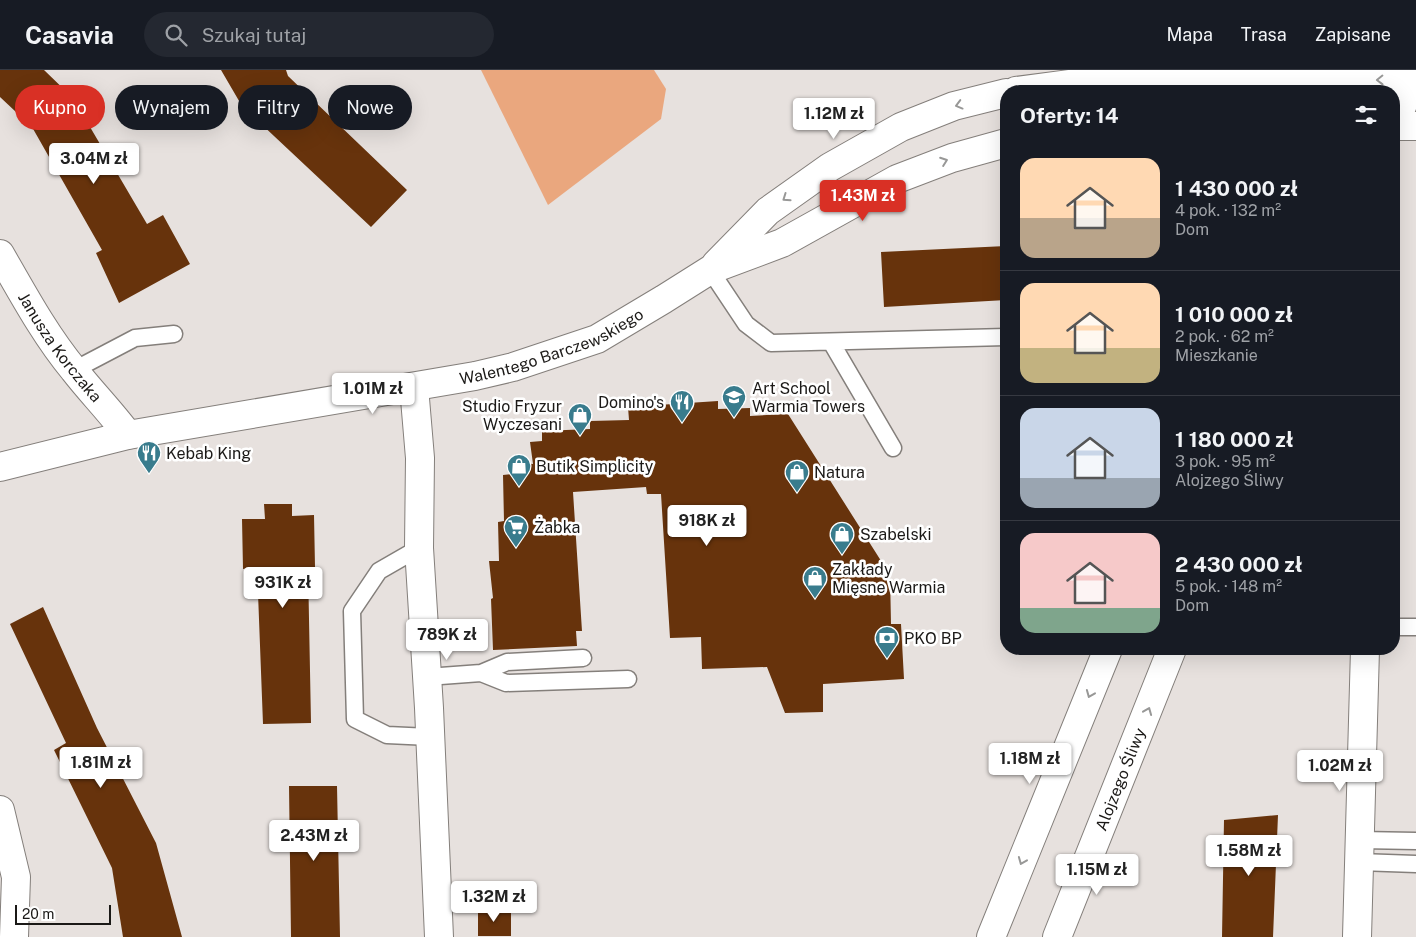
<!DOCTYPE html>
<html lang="pl">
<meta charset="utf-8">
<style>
body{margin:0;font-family:"Public Sans",sans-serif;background:#242831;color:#f1f3f6;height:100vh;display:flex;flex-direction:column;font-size:19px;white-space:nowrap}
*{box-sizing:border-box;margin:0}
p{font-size:16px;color:#9ea1a6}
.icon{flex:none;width:28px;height:28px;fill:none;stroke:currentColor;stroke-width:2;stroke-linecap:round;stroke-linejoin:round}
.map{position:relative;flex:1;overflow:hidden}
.details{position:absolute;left:1000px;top:15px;width:400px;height:570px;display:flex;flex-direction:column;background:#171b24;border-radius:20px;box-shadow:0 5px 20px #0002}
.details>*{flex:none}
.guide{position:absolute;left:15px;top:15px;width:475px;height:45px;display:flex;gap:10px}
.scale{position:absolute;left:15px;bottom:12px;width:96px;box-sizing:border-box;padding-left:5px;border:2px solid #1b1917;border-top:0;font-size:14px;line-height:18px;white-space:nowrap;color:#1b1917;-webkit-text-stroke:4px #fff;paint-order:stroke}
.price{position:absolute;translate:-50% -42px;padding:0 11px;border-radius:5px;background:#fff;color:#222;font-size:16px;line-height:32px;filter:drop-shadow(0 1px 2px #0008)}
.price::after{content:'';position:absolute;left:50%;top:30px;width:15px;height:11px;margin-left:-8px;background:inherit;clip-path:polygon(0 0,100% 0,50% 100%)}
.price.active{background:#d93025;color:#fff}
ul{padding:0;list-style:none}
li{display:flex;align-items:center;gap:15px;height:125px;padding:0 20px}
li+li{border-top:1px solid #363941}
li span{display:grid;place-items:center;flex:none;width:140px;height:100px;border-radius:15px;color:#555}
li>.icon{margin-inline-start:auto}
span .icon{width:60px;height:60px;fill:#fffc;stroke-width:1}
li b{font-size:21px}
h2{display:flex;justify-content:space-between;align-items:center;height:60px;padding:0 20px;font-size:21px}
.pill{padding:0 18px;border-radius:22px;background:#171b24;box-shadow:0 5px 20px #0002;font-size:18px;line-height:45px}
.pill.active{background:#d93025;color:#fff}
header{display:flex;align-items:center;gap:30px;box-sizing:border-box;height:70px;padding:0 25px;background:#171b24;border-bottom:1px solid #363941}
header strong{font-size:24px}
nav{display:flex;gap:28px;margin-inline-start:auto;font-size:18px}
.search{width:350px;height:45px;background:#242831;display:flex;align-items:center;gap:12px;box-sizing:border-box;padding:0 18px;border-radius:28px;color:#9ea1a6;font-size:19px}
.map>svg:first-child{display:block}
</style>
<header>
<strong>Casavia</strong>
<div class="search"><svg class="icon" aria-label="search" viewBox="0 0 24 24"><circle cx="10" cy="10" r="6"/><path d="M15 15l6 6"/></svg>Szukaj tutaj</div>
<nav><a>Mapa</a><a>Trasa</a><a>Zapisane</a></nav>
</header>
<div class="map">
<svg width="1416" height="867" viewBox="0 0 1416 867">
<rect width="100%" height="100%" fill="#e7e1de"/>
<!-- green -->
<path fill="#eaa77e" d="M481,0h173l12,19 -5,30 -113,86z"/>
<!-- building -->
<path fill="#67330c" d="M0,0h44l29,28 74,126 16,-9 27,49 -71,39 -23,-50 6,-3 -70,-123 -32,-30z
M221,0h65l2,6 119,114 -36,37 -129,-121z
M1006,176v54l-122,7 -3,-55z
M718,331v8l32,-1v8l38,-2 102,161 1,49h10l3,55 -81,5v28l-38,1 -18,-46 -65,2 -1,-32 -31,1 -9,-144h-14l-1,-7 -73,5 9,139h-6l1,15 -84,4 -2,-51 2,-1 -4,-37h10l-1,-39 6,-1 -1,-46 9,-1 1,-12 20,2 -3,-22 12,-1v-10l48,-2v-8l39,-1 -1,-13z
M264,434h28v12l22,-1 1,52h-7l3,156 -48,1 -6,-157 -14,2 -1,-50h23z
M43,537l54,121 59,115 26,94h-59l-11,-69 -58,-118 12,-7 -56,-119z
M289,716h48l3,151h-49z
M1278,745l-5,122h-51l2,-117z
M478,840h33v26h-33z"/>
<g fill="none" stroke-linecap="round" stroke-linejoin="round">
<!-- lane casing -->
<g stroke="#847f7b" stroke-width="19">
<path id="lane" d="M710,200l36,54 25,19 235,-6
M831,272l62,106
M74,300l61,-32 39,-4
M419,478l-40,23 -27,40 3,108 32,16 43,2
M1394,557h22
M481,603l26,-11 76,-4
M427,607l54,-4 25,10 122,-4
M1360,770l56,1
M1359,792l57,2"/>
</g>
<!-- street casing -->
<g stroke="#847f7b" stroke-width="30">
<g id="street">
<path d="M1016,21l54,-7h204l142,-5"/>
<path d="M1394,56h22"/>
<path id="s1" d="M0,184c23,40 45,81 74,116 17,22 37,42 54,65"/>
<path d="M716,194l52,-53 62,-44 71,-40 53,-21 52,-13"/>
<path d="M414,317l6,71 -1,90 10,160 10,229"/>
<path id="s2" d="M0,397l128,-32 347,-59 38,-9 84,-28 67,-40 46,-29 72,-27 115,-64 55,-21 54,-15"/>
<path d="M0,740l16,67 -2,60"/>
<path d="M1357,867l8,-288"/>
</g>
</g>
<!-- secondary casing -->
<g stroke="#847f7b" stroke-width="30">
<g id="secondary">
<path d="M1344,21l7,-21"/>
<path d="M1394,57l22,-57"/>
<path d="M991,867l117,-288"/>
<path id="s3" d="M1057,867l115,-288"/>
</g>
</g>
<!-- lane -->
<use href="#lane" stroke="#fff" stroke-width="16"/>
<!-- street -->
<use href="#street" stroke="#fff" stroke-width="28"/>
<!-- secondary -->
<use href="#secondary" stroke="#fff" stroke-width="28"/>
</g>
<!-- one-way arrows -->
<defs><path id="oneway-chevron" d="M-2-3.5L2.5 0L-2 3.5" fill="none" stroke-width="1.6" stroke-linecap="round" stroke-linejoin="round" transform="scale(1.25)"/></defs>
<g stroke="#989897">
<use href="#oneway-chevron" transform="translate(1380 10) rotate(179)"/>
<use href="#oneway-chevron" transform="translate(959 35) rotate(165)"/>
<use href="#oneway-chevron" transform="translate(944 91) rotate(-20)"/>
<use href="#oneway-chevron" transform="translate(786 128) rotate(145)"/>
<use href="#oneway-chevron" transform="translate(1090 624) rotate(112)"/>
<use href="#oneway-chevron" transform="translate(1148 641) rotate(-68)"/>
<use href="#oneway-chevron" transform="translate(1022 791) rotate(112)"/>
</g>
<!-- icons -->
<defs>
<g id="school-pin" transform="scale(1.25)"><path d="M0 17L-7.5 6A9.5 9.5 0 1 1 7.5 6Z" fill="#397c8d" stroke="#fff"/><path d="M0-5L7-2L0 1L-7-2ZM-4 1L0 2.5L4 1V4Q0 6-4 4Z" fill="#fff"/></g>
<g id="restaurant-pin" transform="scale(1.25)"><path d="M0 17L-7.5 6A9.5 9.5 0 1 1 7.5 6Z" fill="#397c8d" stroke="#fff"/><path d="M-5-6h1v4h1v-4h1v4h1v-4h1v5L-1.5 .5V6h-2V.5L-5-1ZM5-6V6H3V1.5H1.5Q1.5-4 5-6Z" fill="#fff"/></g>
<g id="shop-pin" transform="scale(1.25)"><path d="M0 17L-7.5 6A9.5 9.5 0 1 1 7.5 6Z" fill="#397c8d" stroke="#fff"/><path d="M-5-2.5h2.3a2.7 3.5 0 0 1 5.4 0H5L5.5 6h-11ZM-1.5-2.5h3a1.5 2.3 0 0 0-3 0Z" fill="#fff"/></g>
<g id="supermarket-pin" transform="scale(1.25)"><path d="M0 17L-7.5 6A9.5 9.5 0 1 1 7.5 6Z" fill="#397c8d" stroke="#fff"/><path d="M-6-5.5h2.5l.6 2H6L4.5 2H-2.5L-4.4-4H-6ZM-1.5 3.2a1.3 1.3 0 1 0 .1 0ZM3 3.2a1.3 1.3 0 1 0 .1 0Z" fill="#fff"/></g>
<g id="bank-pin" transform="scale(1.25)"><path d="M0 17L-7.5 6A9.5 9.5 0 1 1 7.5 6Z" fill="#397c8d" stroke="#fff"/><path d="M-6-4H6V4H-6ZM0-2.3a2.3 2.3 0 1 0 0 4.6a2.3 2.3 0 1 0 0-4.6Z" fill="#fff"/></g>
</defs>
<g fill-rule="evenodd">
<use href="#school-pin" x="734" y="327"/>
<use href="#restaurant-pin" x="682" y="332"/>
<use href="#shop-pin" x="580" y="345"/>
<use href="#restaurant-pin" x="149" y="383"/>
<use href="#shop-pin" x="519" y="396"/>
<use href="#shop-pin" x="797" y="402"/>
<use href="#supermarket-pin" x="516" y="457"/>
<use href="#shop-pin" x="842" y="464"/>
<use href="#shop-pin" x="815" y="508"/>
<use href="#bank-pin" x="887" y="568"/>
</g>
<g text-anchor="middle" stroke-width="5" stroke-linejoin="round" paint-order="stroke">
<!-- street labels -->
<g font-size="16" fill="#1b1917" stroke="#fff">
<text dy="6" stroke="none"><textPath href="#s2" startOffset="566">Walentego Barczewskiego</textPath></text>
<text dy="6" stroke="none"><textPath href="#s1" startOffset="111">Janusza Korczaka</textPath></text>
<text dy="6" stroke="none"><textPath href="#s3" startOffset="170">Alojzego Śliwy</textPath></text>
</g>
<!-- poi labels -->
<g font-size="16" fill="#1b1917" stroke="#fff" text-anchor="start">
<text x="752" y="324">Art School<tspan x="752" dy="18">Warmia Towers</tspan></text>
<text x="664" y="338" text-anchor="end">Domino's</text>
<text x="562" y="342" text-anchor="end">Studio Fryzur<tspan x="562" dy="18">Wyczesani</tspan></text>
<text x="166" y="389">Kebab King</text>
<text x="536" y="402">Butik Simplicity</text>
<text x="814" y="408">Natura</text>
<text x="534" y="463">Żabka</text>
<text x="860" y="470">Szabelski</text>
<text x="832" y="505">Zakłady<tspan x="832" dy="18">Mięsne Warmia</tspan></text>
<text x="904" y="574">PKO BP</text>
</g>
</g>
</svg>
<div class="scale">20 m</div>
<b class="price" style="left:834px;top:70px">1.12M zł</b>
<b class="price" style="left:94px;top:115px">3.04M zł</b>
<b class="price active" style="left:863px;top:152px">1.43M zł</b>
<b class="price" style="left:373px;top:345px">1.01M zł</b>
<b class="price" style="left:707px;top:477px">918K zł</b>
<b class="price" style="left:283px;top:539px">931K zł</b>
<b class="price" style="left:447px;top:591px">789K zł</b>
<b class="price" style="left:1030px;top:715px">1.18M zł</b>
<b class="price" style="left:101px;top:719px">1.81M zł</b>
<b class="price" style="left:1340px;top:722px">1.02M zł</b>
<b class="price" style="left:314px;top:792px">2.43M zł</b>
<b class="price" style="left:1249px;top:807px">1.58M zł</b>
<b class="price" style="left:1097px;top:826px">1.15M zł</b>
<b class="price" style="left:494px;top:853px">1.32M zł</b>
<div class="guide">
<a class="pill active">Kupno</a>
<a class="pill">Wynajem</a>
<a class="pill">Filtry</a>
<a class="pill">Nowe</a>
</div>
<section class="details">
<h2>Oferty: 14<svg class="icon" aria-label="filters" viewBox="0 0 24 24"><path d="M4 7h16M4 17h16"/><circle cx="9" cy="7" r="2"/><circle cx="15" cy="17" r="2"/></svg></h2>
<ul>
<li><span style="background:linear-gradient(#ffd9b3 60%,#b9a48a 0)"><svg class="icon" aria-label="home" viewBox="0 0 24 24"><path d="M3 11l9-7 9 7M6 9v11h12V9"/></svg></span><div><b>1 430 000 zł</b><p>4 pok. · 132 m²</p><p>Dom</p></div></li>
<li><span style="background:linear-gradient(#ffd9b3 65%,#c2b280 0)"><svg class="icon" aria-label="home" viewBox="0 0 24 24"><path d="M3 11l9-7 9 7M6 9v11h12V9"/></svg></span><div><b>1 010 000 zł</b><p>2 pok. · 62 m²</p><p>Mieszkanie</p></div></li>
<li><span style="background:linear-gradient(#c9d6e8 70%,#9aa5b1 0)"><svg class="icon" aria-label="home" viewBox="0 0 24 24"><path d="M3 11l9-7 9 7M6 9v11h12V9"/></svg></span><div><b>1 180 000 zł</b><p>3 pok. · 95 m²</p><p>Alojzego Śliwy</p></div></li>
<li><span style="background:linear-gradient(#f6c9c9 75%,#7fa58c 0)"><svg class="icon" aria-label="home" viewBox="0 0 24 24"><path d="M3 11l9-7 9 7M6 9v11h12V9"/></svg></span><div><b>2 430 000 zł</b><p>5 pok. · 148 m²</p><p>Dom</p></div></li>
</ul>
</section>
</div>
